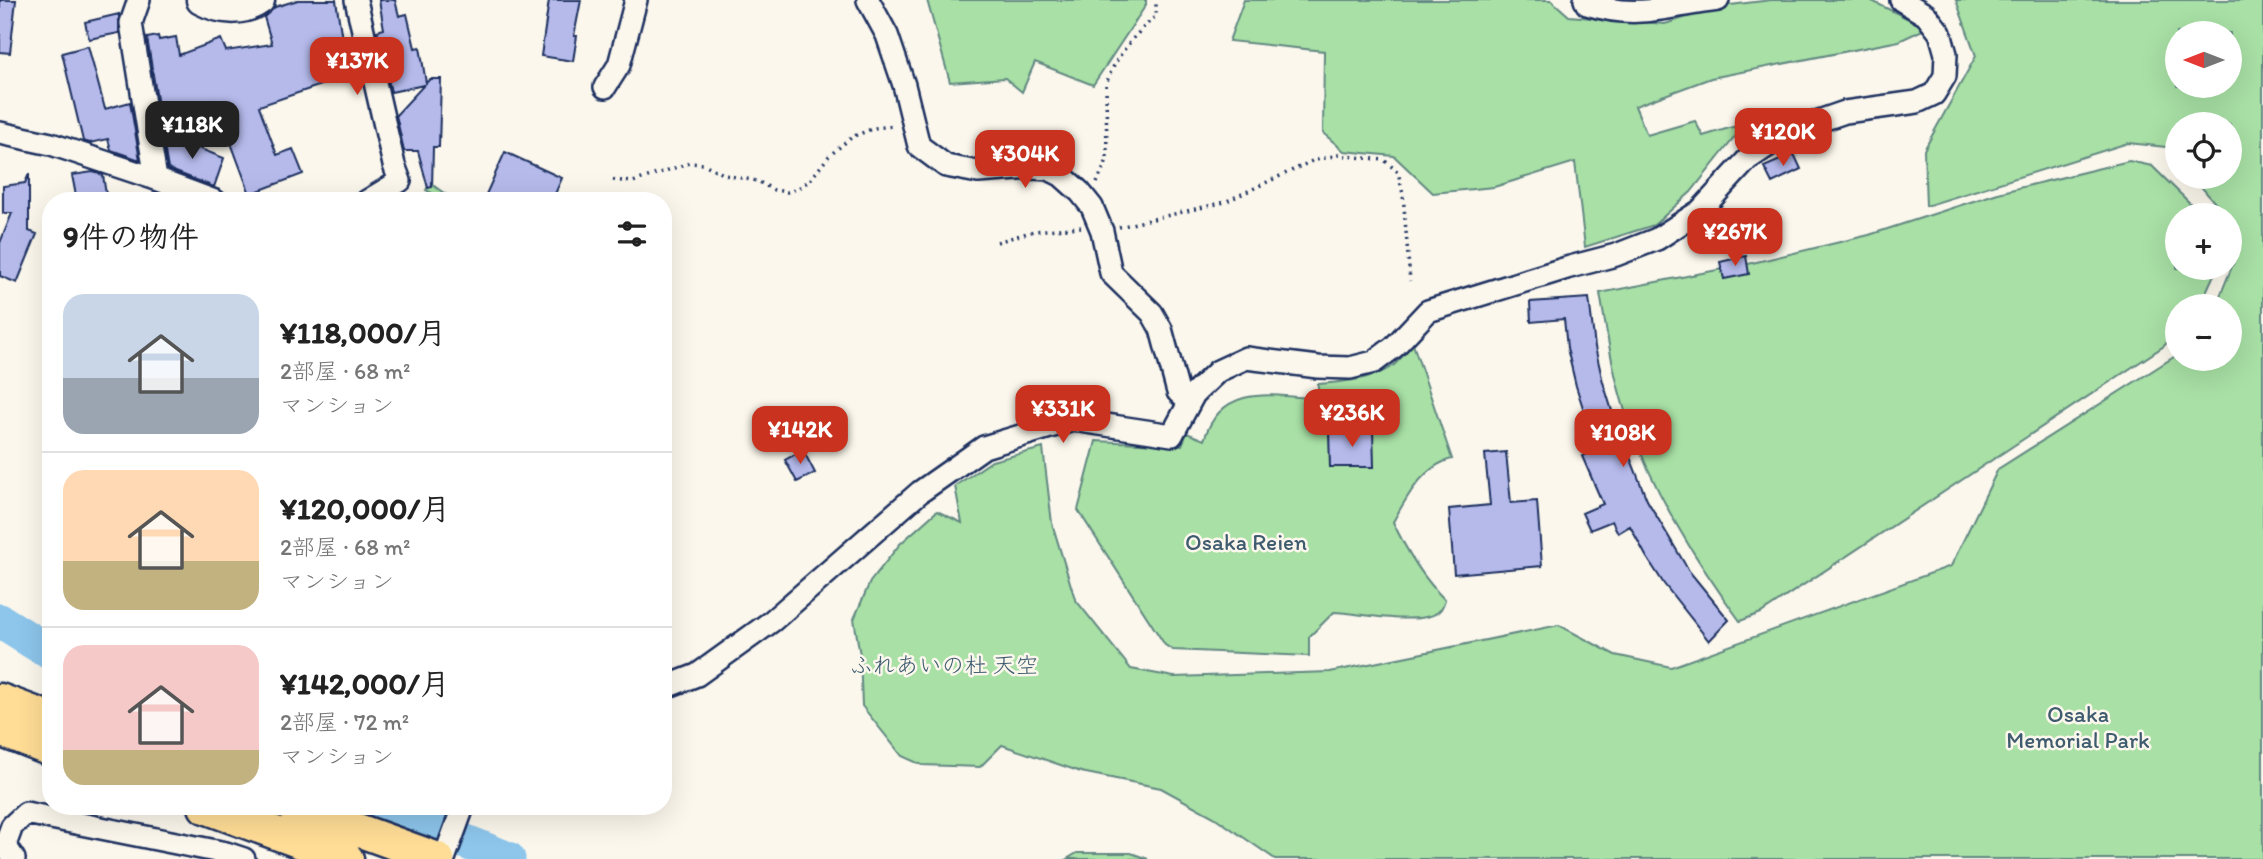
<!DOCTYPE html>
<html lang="ja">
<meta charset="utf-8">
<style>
body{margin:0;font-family:Itim,"Klee One",sans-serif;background:#f2f2f2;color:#222;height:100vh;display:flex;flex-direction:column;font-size:26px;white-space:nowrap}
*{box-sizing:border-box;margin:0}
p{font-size:23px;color:#767676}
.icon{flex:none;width:38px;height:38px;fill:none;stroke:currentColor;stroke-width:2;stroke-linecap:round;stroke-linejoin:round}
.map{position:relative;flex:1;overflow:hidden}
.drawer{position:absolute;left:42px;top:192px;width:630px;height:623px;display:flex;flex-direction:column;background:#fff;border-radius:28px;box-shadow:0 7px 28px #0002}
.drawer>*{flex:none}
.needle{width:46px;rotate:270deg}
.controls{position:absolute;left:2165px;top:21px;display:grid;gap:14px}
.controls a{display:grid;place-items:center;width:77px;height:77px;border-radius:50%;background:#fff;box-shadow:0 7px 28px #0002;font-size:35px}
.price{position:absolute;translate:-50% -60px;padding:0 16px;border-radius:14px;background:#c8321e;color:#fff;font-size:23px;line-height:46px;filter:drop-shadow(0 2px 4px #0008)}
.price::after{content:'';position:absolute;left:50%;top:42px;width:21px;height:16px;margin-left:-10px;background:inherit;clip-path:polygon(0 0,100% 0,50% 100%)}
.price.selected{background:#222;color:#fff}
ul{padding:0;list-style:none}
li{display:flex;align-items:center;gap:21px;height:175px;padding:0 21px}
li+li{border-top:2px solid #e0e0e0}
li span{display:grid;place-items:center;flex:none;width:196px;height:140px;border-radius:21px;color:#555}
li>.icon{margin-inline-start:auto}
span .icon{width:84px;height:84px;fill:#fffc;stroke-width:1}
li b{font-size:30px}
h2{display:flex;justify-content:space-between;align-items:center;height:84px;padding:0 21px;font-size:30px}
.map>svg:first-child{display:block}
</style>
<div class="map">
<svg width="2263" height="859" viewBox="0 0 2263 859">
<rect width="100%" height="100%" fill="#fbf7ec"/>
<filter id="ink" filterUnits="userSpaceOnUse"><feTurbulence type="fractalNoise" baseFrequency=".0143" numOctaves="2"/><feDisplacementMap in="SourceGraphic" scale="14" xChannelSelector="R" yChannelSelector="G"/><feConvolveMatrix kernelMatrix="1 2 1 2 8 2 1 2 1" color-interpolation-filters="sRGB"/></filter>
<g filter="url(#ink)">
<!-- green -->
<path fill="#a8e0a5" stroke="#628882" stroke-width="2" fill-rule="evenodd" d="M927,0h219v5l-53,80 -58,-23 -13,30 -17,-14 -55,4z
M1244,0h307l18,16 96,8 57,-18 49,-6h99l57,28 -28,13 -188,37 -76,28 12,29 48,-14 8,15 43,-13 -55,69 -37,33 -69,22 -10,-85 -81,25 -61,6 -39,-37 -50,-5 -21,-18 1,-82 -95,-10z
M1956,0h307v859h-988l-61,-42 -53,-29 -80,-16 -79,-27 -22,22 -58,-2 -20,-9 -40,-50 -2,-51 -6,-36 16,-37 30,-38 37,-33 25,12 -7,-37 37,-25 51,-13 9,75 23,76 56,70 43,8 156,-5 229,-47 56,30 56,12 280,-101 47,-97 179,-114v4h53v-53h-14l19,-47 -5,-24v-20h-5l-32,-38h37v-53h-53v35l-11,-12 -38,-4 -202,63 -2,-56 52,-94zM2230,33v53h-53v-53z
M2129,161l23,5 50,49h-25v53h40l-16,35 -2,3h-22v25l-13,15 -403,267 -21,8c-47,-64 -88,-131 -114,-207 -13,-39 -19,-80 -26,-121l148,-29 121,-29 129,-42z
M430,183l25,18h-16l2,-3 -15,-8z
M1413,344l39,115c-29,7 -46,39 -59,63 14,30 29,55 52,78 -2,6 -4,11 -10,14 -22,11 -76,-1 -101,-2l-25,25v19l-136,-6 -8,-5 -87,-135 18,-69 86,4 5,-12 17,7c17,-57 68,-45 114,-41v-15c24,-2 56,-4 76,-19 7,-6 13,-15 19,-21z
M1077,853h54l17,6h-81z"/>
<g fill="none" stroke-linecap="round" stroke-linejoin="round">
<!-- river -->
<path stroke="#8dc5eb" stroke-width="35" d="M0,621l51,32
M380,807l128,52"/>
</g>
<!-- building -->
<path fill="#b5baeb" stroke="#1b2f5e" stroke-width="2" d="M0,0h16l-6,53 -10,-1z
M298,0h38l6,39 9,-2 6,26 -27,8 3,10 -74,25 18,49 16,-6 10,25 -53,20 -35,-94 -55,18 -13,-80 11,-2 1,4 17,-3 3,18 42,-16 5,12 46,-7 -8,-27 11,-10z
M379,0h16l4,16 8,-2 8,34 5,-1 6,36 4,-4h11l-2,68h-6l-1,40 -4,1 -10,-37h-14l-8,-36 28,-30 -33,7 -14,-61 7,-2z
M549,0h32l-7,36h3l-4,25 -32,-5z
M119,14v19l-30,6 -4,-17z
M88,46l17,63 25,-7 10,58 -29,-10 -3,-11 -18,4 -7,-2 -21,-88z
M162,134l62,24 -10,29 -46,-18z
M505,152l57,26 -10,23h-69z
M1794,154l7,15 -29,14 -8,-16z
M93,172l10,3 4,26h-30l-5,-26z
M29,174v57l8,3 -20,49 -17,-7v-33l12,-30h-9v-27l22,-3z
M1746,256l3,18 -25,5 -4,-17z
M1589,298l6,49 8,35 10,32 34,86 42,71 40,49 -20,21 -45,-57 -18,-28 -16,-30 -12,7 -6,-12 -22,9 -8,-17 21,-9 -21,-48 15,-5 -21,-65 -9,-38 -3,-29 -33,3 -1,-20z
M1373,430l1,37h-44l-1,-36z
M803,450l12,23 -18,9 -12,-22z
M1506,452l5,51 26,-2 5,65 -88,8 -5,-65 41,-4 -5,-51z"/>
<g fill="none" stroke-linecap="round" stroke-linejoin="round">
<!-- street casing -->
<g stroke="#1b2f5e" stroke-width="26">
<path id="street" d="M356,0l38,165 6,16 -33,20
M868,0l19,35 17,50 15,61 27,20 32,6 55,-4 16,1 12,6 19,17 12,15 10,24 9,42 41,40 9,16 17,63 11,10
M1585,0l2,4c51,16 81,2 131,-4
M605,87l14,-22 17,-65
M0,133l51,11 105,35 -25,-156 8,-23
M156,179l59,22
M663,688l34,-13 75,-54 148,-129 64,-45 89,-27 99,15 22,-41 24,-23 28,-13 72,9 32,1 24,-6 20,-15 34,-36 142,-44 46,-12 41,-16 43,-28 48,-52 42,-28 55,-19 72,-10 17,-8 11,-18 1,-22 -6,-21 -14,-18 -25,-15
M14,859l-9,-14 7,-19 14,-13 200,40 18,6
M444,859l19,-52"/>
</g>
<!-- secondary casing -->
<g stroke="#1b2f5e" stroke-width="33">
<path id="secondary" d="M201,0c19,10 41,13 59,0"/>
</g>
<!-- primary casing -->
<g stroke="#1b2f5e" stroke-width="37">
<path id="primary" d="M0,700l51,19
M0,730l51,20
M205,807l142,52
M294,807l144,52"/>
</g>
<!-- path -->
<path stroke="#1b2f5e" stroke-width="3.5" stroke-dasharray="2 5" stroke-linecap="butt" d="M613,180l20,2 56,-19 15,1 21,11 32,6 17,9 13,2 10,-3 13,-9 19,-24 23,-19 22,-9 19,-2
M1097,183l10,-23 -1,-75c7,-26 30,-52 50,-69v-16
M1119,227l106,-25 87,-41 26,-6 46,5 14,12 5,22 7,87
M997,242l37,-11 47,-4"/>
<!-- street -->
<use href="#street" stroke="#fbf7ec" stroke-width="21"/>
<!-- secondary -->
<use href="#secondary" stroke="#fbf7ec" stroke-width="28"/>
<!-- primary -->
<use href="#primary" stroke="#ffdd96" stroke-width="32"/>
</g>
</g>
<g text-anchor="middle" stroke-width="5" stroke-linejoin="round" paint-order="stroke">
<!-- park labels -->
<g font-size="23" fill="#3e5b70" stroke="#fbf7ec">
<text x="1246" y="550">Osaka Reien</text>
<text x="944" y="673">ふれあいの杜 天空</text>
<text x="2078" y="722">Osaka<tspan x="2078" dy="26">Memorial Park</tspan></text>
</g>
</g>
</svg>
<div class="controls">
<a><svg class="needle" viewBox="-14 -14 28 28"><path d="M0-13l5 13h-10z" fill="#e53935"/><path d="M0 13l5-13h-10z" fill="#767676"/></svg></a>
<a><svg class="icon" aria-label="locate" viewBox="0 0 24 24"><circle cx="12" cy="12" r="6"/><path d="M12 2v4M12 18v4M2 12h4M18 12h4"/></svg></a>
<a>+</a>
<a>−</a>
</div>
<b class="price" style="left:357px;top:97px">¥137K</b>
<b class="price selected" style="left:192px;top:161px">¥118K</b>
<b class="price" style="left:1783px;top:168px">¥120K</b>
<b class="price" style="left:1025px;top:190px">¥304K</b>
<b class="price" style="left:1735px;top:268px">¥267K</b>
<b class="price" style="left:1063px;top:445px">¥331K</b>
<b class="price" style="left:1352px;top:449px">¥236K</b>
<b class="price" style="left:800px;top:466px">¥142K</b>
<b class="price" style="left:1623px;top:469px">¥108K</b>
<section class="drawer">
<h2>9件の物件<svg class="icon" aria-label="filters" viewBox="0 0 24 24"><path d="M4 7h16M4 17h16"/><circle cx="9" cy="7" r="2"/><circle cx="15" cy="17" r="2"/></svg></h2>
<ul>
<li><span style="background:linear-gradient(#c9d6e8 60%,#9aa5b1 0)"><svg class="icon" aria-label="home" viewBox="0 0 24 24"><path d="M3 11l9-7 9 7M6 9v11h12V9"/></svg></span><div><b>¥118,000/月</b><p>2部屋 · 68 m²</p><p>マンション</p></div></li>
<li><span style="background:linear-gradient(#ffd9b3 65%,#c2b280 0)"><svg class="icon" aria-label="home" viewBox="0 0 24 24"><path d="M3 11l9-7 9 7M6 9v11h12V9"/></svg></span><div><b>¥120,000/月</b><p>2部屋 · 68 m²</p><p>マンション</p></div></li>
<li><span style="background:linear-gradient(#f6c9c9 75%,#c2b280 0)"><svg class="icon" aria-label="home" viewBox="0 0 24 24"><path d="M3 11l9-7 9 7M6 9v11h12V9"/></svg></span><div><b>¥142,000/月</b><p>2部屋 · 72 m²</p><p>マンション</p></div></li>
</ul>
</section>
</div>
